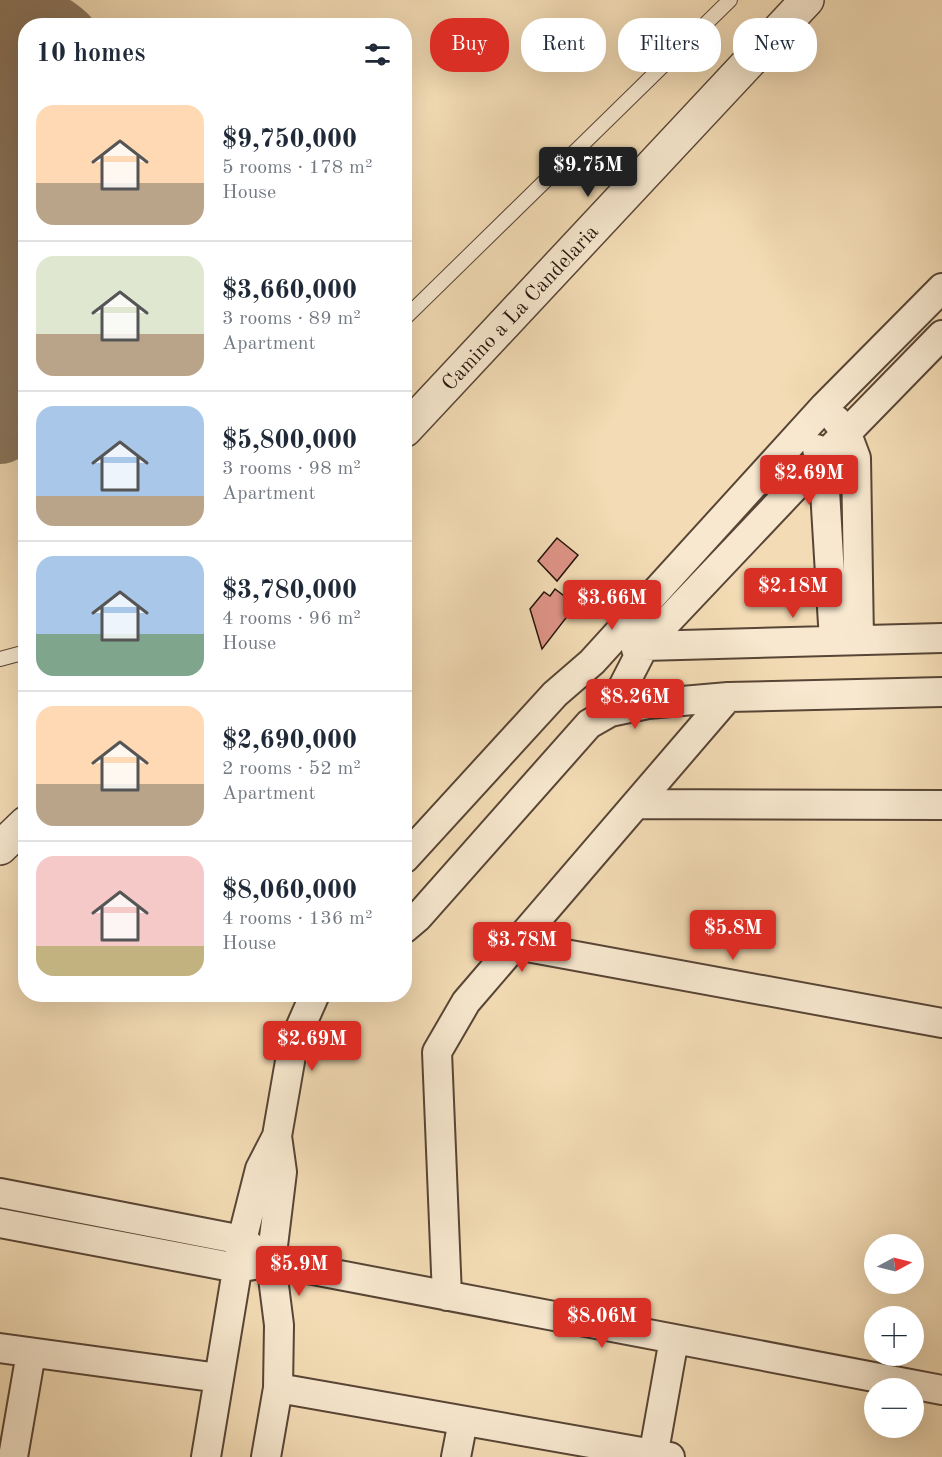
<!DOCTYPE html>
<meta charset="utf-8">
<style>
body{margin:0;font-family:"Old Standard TT",serif;background:#f6f6f7;color:#1f2937;height:100vh;display:flex;flex-direction:column;font-size:22px;white-space:nowrap}
*{box-sizing:border-box;margin:0}
p{font-size:20px;color:#747a83}
.icon{flex:none;width:33px;height:33px;fill:none;stroke:currentColor;stroke-width:2;stroke-linecap:round;stroke-linejoin:round}
.map{position:relative;flex:1;overflow:hidden}
.drawer{position:absolute;left:18px;top:18px;width:394px;height:984px;display:flex;flex-direction:column;background:#fff;border-radius:24px;box-shadow:0 6px 24px #0002}
.drawer>*{flex:none}
.hud{position:absolute;left:430px;top:18px;width:422px;height:54px;display:flex;gap:12px}
.needle{width:39px;rotate:83deg}
.tools{position:absolute;left:864px;top:1234px;display:grid;gap:12px}
.tools a{display:grid;place-items:center;width:60px;height:60px;border-radius:50%;background:#fff;box-shadow:0 6px 24px #0002;font-size:30px}
.price{position:absolute;translate:-50% -51px;padding:0 14px;border-radius:6px;background:#d93025;color:#fff;font-size:20px;line-height:39px;filter:drop-shadow(0 2px 3px #0008)}
.price::after{content:'';position:absolute;left:50%;top:36px;width:18px;height:14px;margin-left:-9px;background:inherit;clip-path:polygon(0 0,100% 0,50% 100%)}
.price.selected{background:#222;color:#fff}
ul{padding:0;list-style:none}
li{display:flex;align-items:center;gap:18px;height:150px;padding:0 18px}
li+li{border-top:2px solid #e0e1e3}
li span{display:grid;place-items:center;flex:none;width:168px;height:120px;border-radius:18px;color:#555}
li>.icon{margin-inline-start:auto}
span .icon{width:72px;height:72px;fill:#fffc;stroke-width:1}
li b{font-size:26px}
h2{display:flex;justify-content:space-between;align-items:center;height:72px;padding:0 18px;font-size:26px}
.tag{padding:0 21px;border-radius:24px;background:#fff;box-shadow:0 6px 24px #0002;font-size:21px;line-height:54px}
.tag.selected{background:#d93025;color:#fff}
.map>svg:first-child{display:block}
</style>
<div class="map">
<svg width="942" height="1457" viewBox="0 0 942 1457">
<rect width="100%" height="100%" fill="#f3dcb5"/>
<filter id="stains"><feTurbulence type="fractalNoise" baseFrequency=".00333" numOctaves="4"/><feColorMatrix values="0 0 0 0 .2 0 0 0 0 .09 0 0 0 0 .02 0 0 0 .5 -.17"/></filter>
<radialGradient id="worn" r=".72"><stop offset=".6" stop-color="#630" stop-opacity="0"/><stop offset="1" stop-color="#630" stop-opacity=".3"/></radialGradient>
<g fill="none" stroke-linecap="round" stroke-linejoin="round">
<!-- taxiway -->
<path stroke="#8c7860" stroke-width="70" d="M0,184l3,-32 10,-48
M0,203v20l21,159 -21,47"/>
<!-- runway -->
<path stroke="#8c7860" stroke-width="174" d="M0,136l26,-61"/>
</g>
<!-- building -->
<path fill="#e09588" stroke="#25130c" stroke-width="1.5" d="M557,538l21,17 -21,26 -19,-20z
M555,589l21,16 -34,44 -12,-40 14,-17 6,4z"/>
<g fill="none" stroke-linecap="round" stroke-linejoin="round">
<!-- service casing -->
<g stroke="#584536" stroke-width="16">
<path id="service" d="M405,318l325,-318
M0,659l26,-7"/>
</g>
<!-- minor casing -->
<g stroke="#584536" stroke-width="32">
<path id="minor" d="M836,420l11,14 9,24 3,182
M817,449l6,8 11,184
M636,649l8,-3 298,-8
M610,712l34,-66 179,-189 119,-122
M636,804l306,1
M405,858l150,-164 37,-32 233,-256 117,-118
M405,928l13,-11 171,-193 21,-12 38,-8 80,-7 214,-5
M516,945l426,78
M0,1193l242,47 29,22 -34,6 -237,-45
M271,1262l671,128
M447,1296l-10,-244 29,-50 262,-305
M0,1348l219,30
M278,1388l392,69
M13,1457l18,-104
M206,1457l36,-217 18,-71 17,-33
M266,1457l12,-69 1,-63 -8,-63 11,-90 -5,-36 16,-92 22,-50
M456,1457l7,-36
M653,1457l21,-118"/>
</g>
<!-- tertiary casing -->
<g stroke="#584536" stroke-width="36">
<g id="tertiary">
<path id="s1" d="M405,430l402,-430"/>
<path d="M0,848l26,-25"/>
</g>
</g>
<!-- service -->
<use href="#service" stroke="#f7e8cf" stroke-width="14"/>
<!-- minor -->
<use href="#minor" stroke="#f7e8cf" stroke-width="28"/>
<!-- tertiary -->
<use href="#tertiary" stroke="#f7e8cf" stroke-width="33"/>
</g>
<g text-anchor="middle" stroke-width="4.5" stroke-linejoin="round" paint-order="stroke">
<!-- street labels -->
<g font-size="21" fill="#25130c" stroke="#f7e8cf">
<text dy="7" stroke="none"><textPath href="#s1" startOffset="168">Camino a La Candelaria</textPath></text>
</g>
</g>
<rect width="100%" height="100%" filter="url(#stains)"/>
<rect width="100%" height="100%" fill="url(#worn)"/>
</svg>
<div class="tools">
<a><svg class="needle" viewBox="-14 -14 28 28"><path d="M0-13l5 13h-10z" fill="#e53935"/><path d="M0 13l5-13h-10z" fill="#747a83"/></svg></a>
<a>+</a>
<a>−</a>
</div>
<b class="price selected" style="left:588px;top:198px">$9.75M</b>
<b class="price" style="left:809px;top:506px">$2.69M</b>
<b class="price" style="left:793px;top:619px">$2.18M</b>
<b class="price" style="left:612px;top:631px">$3.66M</b>
<b class="price" style="left:635px;top:730px">$8.26M</b>
<b class="price" style="left:733px;top:961px">$5.8M</b>
<b class="price" style="left:522px;top:973px">$3.78M</b>
<b class="price" style="left:312px;top:1072px">$2.69M</b>
<b class="price" style="left:299px;top:1297px">$5.9M</b>
<b class="price" style="left:602px;top:1349px">$8.06M</b>
<div class="hud">
<a class="tag selected">Buy</a>
<a class="tag">Rent</a>
<a class="tag">Filters</a>
<a class="tag">New</a>
</div>
<section class="drawer">
<h2>10 homes<svg class="icon" aria-label="filters" viewBox="0 0 24 24"><path d="M4 7h16M4 17h16"/><circle cx="9" cy="7" r="2"/><circle cx="15" cy="17" r="2"/></svg></h2>
<ul>
<li><span style="background:linear-gradient(#ffd9b3 65%,#b9a48a 0)"><svg class="icon" aria-label="home" viewBox="0 0 24 24"><path d="M3 11l9-7 9 7M6 9v11h12V9"/></svg></span><div><b>$9,750,000</b><p>5 rooms · 178 m²</p><p>House</p></div></li>
<li><span style="background:linear-gradient(#dfe7d0 65%,#b9a48a 0)"><svg class="icon" aria-label="home" viewBox="0 0 24 24"><path d="M3 11l9-7 9 7M6 9v11h12V9"/></svg></span><div><b>$3,660,000</b><p>3 rooms · 89 m²</p><p>Apartment</p></div></li>
<li><span style="background:linear-gradient(#a9c7e8 75%,#b9a48a 0)"><svg class="icon" aria-label="home" viewBox="0 0 24 24"><path d="M3 11l9-7 9 7M6 9v11h12V9"/></svg></span><div><b>$5,800,000</b><p>3 rooms · 98 m²</p><p>Apartment</p></div></li>
<li><span style="background:linear-gradient(#a9c7e8 65%,#7fa58c 0)"><svg class="icon" aria-label="home" viewBox="0 0 24 24"><path d="M3 11l9-7 9 7M6 9v11h12V9"/></svg></span><div><b>$3,780,000</b><p>4 rooms · 96 m²</p><p>House</p></div></li>
<li><span style="background:linear-gradient(#ffd9b3 65%,#b9a48a 0)"><svg class="icon" aria-label="home" viewBox="0 0 24 24"><path d="M3 11l9-7 9 7M6 9v11h12V9"/></svg></span><div><b>$2,690,000</b><p>2 rooms · 52 m²</p><p>Apartment</p></div></li>
<li><span style="background:linear-gradient(#f6c9c9 75%,#c2b280 0)"><svg class="icon" aria-label="home" viewBox="0 0 24 24"><path d="M3 11l9-7 9 7M6 9v11h12V9"/></svg></span><div><b>$8,060,000</b><p>4 rooms · 136 m²</p><p>House</p></div></li>
</ul>
</section>
</div>
